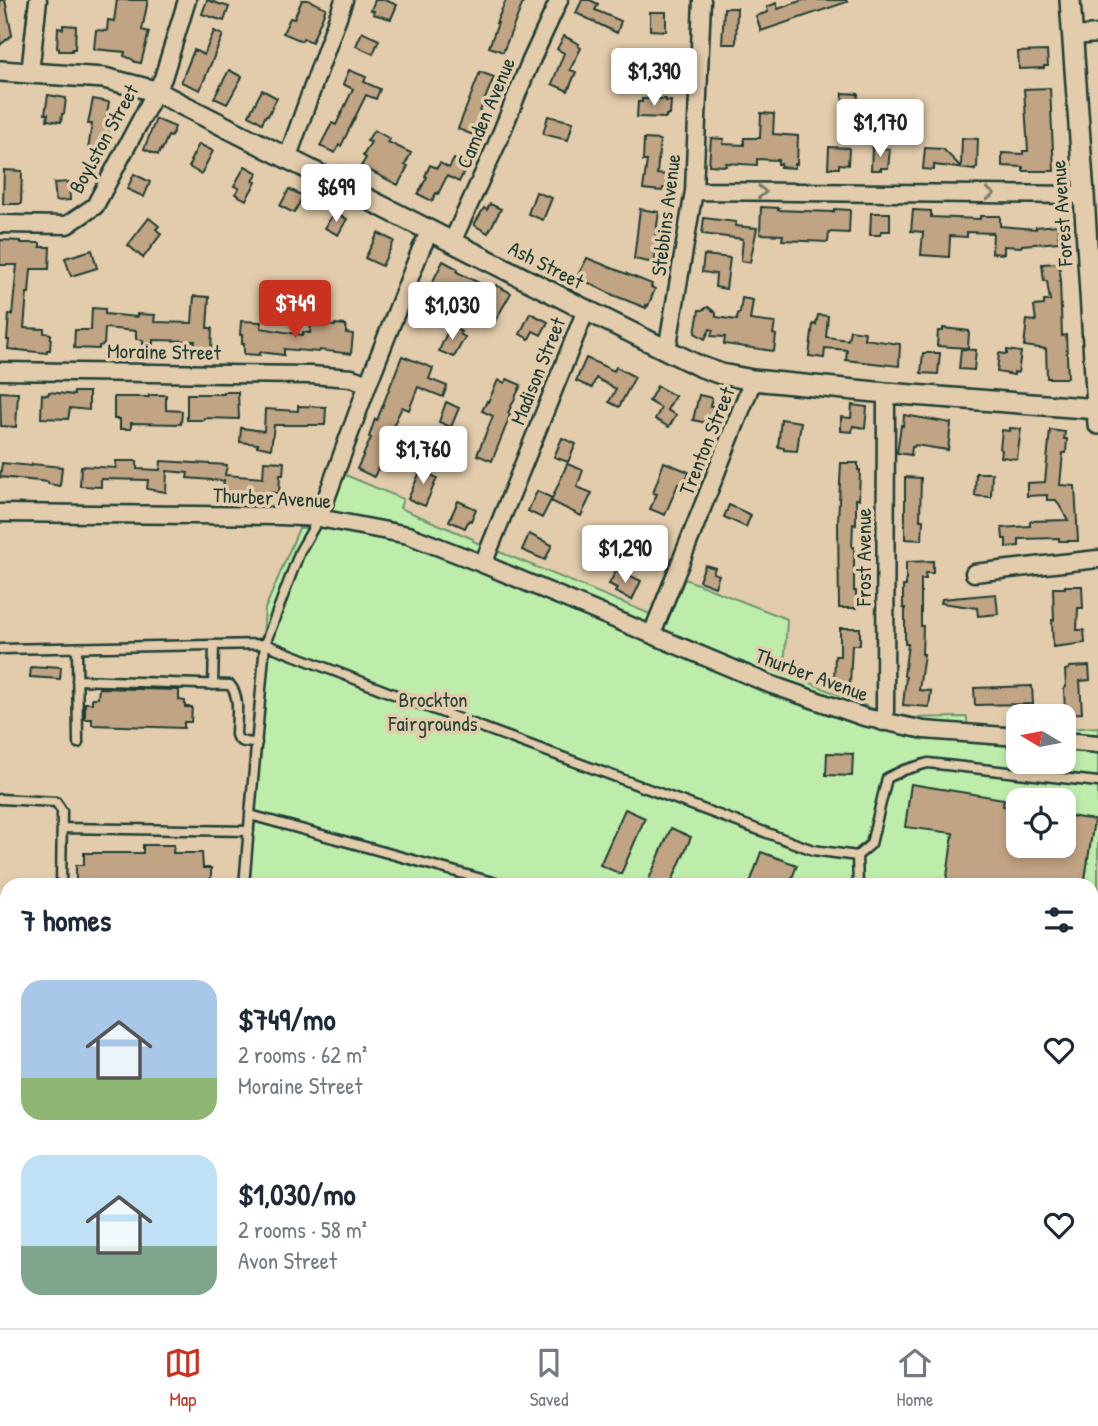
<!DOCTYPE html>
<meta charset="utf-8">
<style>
body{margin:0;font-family:"Patrick Hand",sans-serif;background:#f2f2f3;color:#1f2937;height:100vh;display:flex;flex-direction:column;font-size:26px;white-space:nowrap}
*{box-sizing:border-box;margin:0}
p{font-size:23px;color:#747a83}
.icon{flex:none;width:38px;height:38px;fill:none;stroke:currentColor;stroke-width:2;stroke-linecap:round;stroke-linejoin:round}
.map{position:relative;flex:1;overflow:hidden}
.sheet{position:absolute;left:0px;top:878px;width:1099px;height:450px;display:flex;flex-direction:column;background:#fff;border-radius:21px 21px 0 0;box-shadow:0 4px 10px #0003}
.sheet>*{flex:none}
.needle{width:46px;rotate:280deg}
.controls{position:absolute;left:1006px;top:704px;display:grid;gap:14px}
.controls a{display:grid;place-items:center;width:70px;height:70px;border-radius:14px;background:#fff;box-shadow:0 4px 10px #0003;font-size:35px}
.price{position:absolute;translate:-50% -60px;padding:0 16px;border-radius:7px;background:#fff;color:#222;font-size:23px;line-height:46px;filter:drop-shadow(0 2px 4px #0008)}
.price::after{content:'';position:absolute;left:50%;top:42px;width:21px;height:16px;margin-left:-10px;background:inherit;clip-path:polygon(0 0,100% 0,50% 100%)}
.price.on{background:#c8321e;color:#fff}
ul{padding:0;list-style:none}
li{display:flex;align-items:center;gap:21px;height:175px;padding:0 21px}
li span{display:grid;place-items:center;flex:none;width:196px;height:140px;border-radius:21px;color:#555}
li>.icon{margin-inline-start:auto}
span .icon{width:84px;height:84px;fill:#fffc;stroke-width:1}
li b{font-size:30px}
h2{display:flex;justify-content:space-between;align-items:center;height:84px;padding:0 21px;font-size:30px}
.dock{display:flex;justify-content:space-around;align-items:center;height:98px;border-top:2px solid #e0e1e3;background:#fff;font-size:19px;color:#747a83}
.dock a{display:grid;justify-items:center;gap:4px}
.dock .on{color:#c8321e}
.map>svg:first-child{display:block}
</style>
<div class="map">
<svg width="1098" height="1328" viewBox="0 0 1098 1328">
<rect width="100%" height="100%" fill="#e3ccac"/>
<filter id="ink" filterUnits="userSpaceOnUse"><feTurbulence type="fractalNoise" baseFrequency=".0143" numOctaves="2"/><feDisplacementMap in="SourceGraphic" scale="14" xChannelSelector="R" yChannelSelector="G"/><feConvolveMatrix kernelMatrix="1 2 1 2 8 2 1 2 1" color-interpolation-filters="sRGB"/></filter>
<g filter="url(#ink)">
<!-- built -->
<path fill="#d5bd9e" d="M1092,1239l6,2v87h-42l-8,-7h44z"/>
<!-- green -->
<path fill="#beedab" stroke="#6e9570" stroke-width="2" fill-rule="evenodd" d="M343,474l60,25 -3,9 73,31v2l194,80 18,-42 102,40 -3,53 111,46 72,-1v18l51,-3v29h46v-32l34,-2v341l-6,12v-194h-847l20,-277 34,-81h22l10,-21zM1018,800h46v45h-46z
M175,1321h734l-5,7h-729z"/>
<!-- building -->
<path fill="#c1a484" stroke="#1f3d34" stroke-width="2" d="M0,0h5l7,35 -12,10z
M117,0h31l-6,30 7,2 -8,31 -6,-1 -3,-3 -8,-3 1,-4 -31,-3 2,-19 11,1 1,-11 6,1z
M207,0l22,7 -5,14 -22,-7z
M302,0h6l18,8 -14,34 -9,-4 -1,3 -19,-8 7,-15 4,1z
M375,0h10l12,5 -6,14 -18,-5 1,-3 -3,-1z
M506,0h18l-21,52 -14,-5 9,-24h-2z
M582,0h8l8,4 -3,6 26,11 -4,12 -41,-20z
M803,0h43l1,2 -86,29 -5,-15 12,-4 -1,-5 9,-4 2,6z
M724,8h13l-1,36h-14z
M650,12h16v19l-16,-1z
M63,25l13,1 -1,23h-3v2h-13v-3h-2l1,-20 5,1z
M214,31l9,4 -23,55 -19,-8 13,-32 10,5z
M362,32l17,8 -6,14 -17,-8z
M564,36l15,8 -1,2 3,2 -11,22 6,2 -8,19 -16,-7 12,-31 -7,-4z
M1047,51l1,15h-4v2l-25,1 -1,-17z
M649,56l16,2 -2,18 -16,-1z
M229,70l13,7 -15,27 -13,-6z
M349,70l17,7 -2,5 16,7 -4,10 -10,-4 -25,51 -2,-1 -4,8 -15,-7 12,-23 4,2 17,-36 -10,-5z
M480,72l14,5 -14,34h1l-8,24 -15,-6z
M1050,88l4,83h-31v-4l-21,-1v-13l21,1v-3h5l-4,-62z
M262,90l15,8 -9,18 -2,-1 -4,8 -13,-8z
M843,93l15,1 -1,18 -15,-1z
M48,95l18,3 -2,16h-2l-1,8 -14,-2 1,-6h-3z
M93,99l16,3 -3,17 4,1 -3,19 -4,-1 -2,14 -13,-2 4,-26h-4z
M642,99h24v2h5l-1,14h-4v3l-29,-1 1,-15h4z
M761,113l13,1 -1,20 25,2 -1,28h-2v4l-15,-1 1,-3h-3v-4l-21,-1v6l-31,-2v3l-17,-1 2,-27 13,1 -1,5 21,1v-7h16z
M548,116l25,6 -5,18 -25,-6z
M156,119l19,8 -4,10 -3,-1 -6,14 -1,-1 -3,6 -14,-6z
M374,130l16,9 -2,3 23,11 -6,12 3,1 -10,19 -37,-19 5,-8 -3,-2 8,-14 -4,-1z
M962,138l16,1 -1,29h-2v2l-41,-5v5l-11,-1 2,-21 18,1 18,18z
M644,139l16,1 -3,34 11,1 -2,13h-3l-1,3 -19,-2 4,-28h-4z
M199,144l14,7 -12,23 -12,-7 3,-5 -2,-1z
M829,147l20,1 -1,17 -9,-1v4h-11z
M872,148l18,1 -2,19h-7v2h-10z
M454,159l13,7 -8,16 -12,-6 -9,18 -2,-1 -4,8 -14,-7 9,-17 -2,-1 5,-11 7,3 3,-5 9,5z
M245,166l13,7 -5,8 3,1 -10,18 -11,-6 4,-6 -5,-2z
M4,170l18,1 -1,33h-18z
M134,174l16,8 -6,15 -17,-8z
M69,182l1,18 -14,1 -2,-18z
M289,189l14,7 -9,17 -14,-7z
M536,192l16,6 -9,22 -15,-6z
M490,204l11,5 -13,24 -14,-8 10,-17 3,2z
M761,207l18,1 -1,2 26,1 30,1v-3l16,1 -1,23 -20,-1 -1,10 -46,-2 1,-5 -23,-1z
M640,209l19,3 -6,40 3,1 -2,10 -20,-4z
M913,210l18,1v6l49,2v-3h20v10l36,3v-2l22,-2 1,17 -37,3 -1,2 -17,-1v8l-12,-1 1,-20 -26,-1v5l-17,-1 -1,21 -28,-2 2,-23 -12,-1z
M334,212l13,7 -9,16 -13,-7z
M871,213h19v18h-9l-1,4h-10z
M149,218l10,8 -3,3 5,5 -18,24 -15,-13z
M704,218l32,4 -1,4 22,2 -7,34 -9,-1 2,-22 -41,-5z
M378,233l16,8 -12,25 -17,-8z
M0,240l21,1v2h19v4h10l-1,22h-18l-2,24h-2l-3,35 20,1v4l7,1 -1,16h-3v3l-39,-4 1,-9h-2l2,-26 3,1 5,-50h-17z
M92,250l5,18 -26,8 -6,-18z
M704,255l26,3 -4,31 -11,-2 1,-13 -14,-2z
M587,258l65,26 -1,3 4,2 -7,17 -2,-1v3l-33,-13 -36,-18z
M443,261l15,8 -1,3 36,18 3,-5 15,8 -16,28 -15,-9 4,-6 -33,-17 -11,26 -23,-10 6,-14 4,2z
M1059,263l2,18h-1l2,55 4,-1 2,43h-21l-1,-29 -22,-3 3,-26 9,1 -2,-15 10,-1v-4h6l-3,-20h-3l-2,-17z
M194,296l15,1 -2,31h5l-1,25h-17l1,-12 -42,-1v4h-10v-4l-7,-1v-8l-31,-3 -1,17 -5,1v3l-25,-1 1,-18h16l1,-22 13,1v5l32,3v-3l18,1 -1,7 38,1z
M742,298l11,2 -3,20 25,3 -2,11 3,1 -2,16 -50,-7 1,-7 -14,-1 2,-6 -3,-1 -5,10 -10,-6 4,-23h3l6,-3 8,6v4l21,3 1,-7h2z
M530,313l18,9 -7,13 -8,-4 -4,8 -9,-5z
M818,315l10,1 -2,21 22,3 2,-10 15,2 -1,7 36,5 -1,22 -53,-6 1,-10 -22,-2 -1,10 -15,-2 4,-32 3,1z
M241,321l20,1v6l42,7v-3l7,1 1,-9 24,2v-2l11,1v8l7,1 -2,20 -31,-4 -1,2 -35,-3v6l-24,-3v3l-16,-1v-10h-2v-9h-2z
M450,326l11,6 -1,2 5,3 -11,20 -15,-6z
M943,328l26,3 -1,17 -31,-2 1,-15h5z
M961,349l15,1 -2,20 -15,-1z
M1007,350l14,2 -3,21 -4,-1v3l-17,-3 2,-19 8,1z
M923,353h17l-2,21 -17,-1z
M402,356l31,12 -4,11 18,7 -4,11 -25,-10 -9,23 -7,-3 -9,19 7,2 -6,18 -5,-2 -15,33 -17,-8 14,-31 -2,-1 6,-18 2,1z
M586,358l28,13 2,-4 19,10 -16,30 -10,-5 7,-13 -20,-11 -4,10 -16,-7z
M507,379l14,6 -13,28 2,1 -2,7 -16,40 -15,-6 16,-39 -11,-5 5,-10 1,1 10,-22 7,3z
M657,386l18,10 -8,14 9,5 -7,12 -14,-8 6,-11 -12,-7z
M0,392l18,1 -2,34 -15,-1z
M49,392l25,3v-3h15v18l-19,-2 -2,11 -27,-1 1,-24 6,1z
M224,392h14l1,27 -35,-1v2h-17v-26h37z
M149,395h17v15l16,1 -1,13 -50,-1v6h-11v-10h-6v-22h35z
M699,395l13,3 -2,8h3l-2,11 -2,-1 -2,7 -14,-3z
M446,402l13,6 -8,19 -12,-5z
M852,405l15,2 -2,21 -12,-2 -1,6 -11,-1v-14l10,1z
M298,406l28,1 -1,18h-51l-3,24 -14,-3 1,-2 -18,-2 1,-14 23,3 1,-22 33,2z
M904,415l47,8 -3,27 -33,-5 -1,2h-2l-1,8 -14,-2 4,-28 2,1z
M781,419l20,3 -4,29 -13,-1v-2l-6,-1z
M1010,428l11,1 -4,30 -16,-2 1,-7 -2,-1 2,-19 8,1z
M1050,430l15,2 -1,7h3l-1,14h-3l-3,32 15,1 3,55h-19v-3l-40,1v7l-13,1v-8h-3l-1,-11 28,-2v-5l38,-1 -12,-20h-9v-5l-20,1v-13l18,-1z
M562,438l14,6 -8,18 -14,-5z
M116,461h21v8l23,1 1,-9 66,4 -2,10 38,3 1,-17 20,1 -1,13h-3l-1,18 -31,-2v2l-25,-2 1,-12v2l-37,-3 1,-5 -21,-2 -1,21 -19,-3 1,-9 -47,-1v8l-21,-1 1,-20 35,2z
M664,462l25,10 -5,14 -6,-2 -13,31 -15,-6 7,-15 -4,-1z
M2,463l30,3v-2l30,3 -2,19 -12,-2v-2l-48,-5z
M841,463h17v7h2l-1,29h-3v26l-3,-1 -1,23h2v44h2v17h-17l-1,-87z
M567,464l16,6 -6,17 15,6 -11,23 -30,-15z
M423,465l10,5 -2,5 6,3 -12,28 -17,-7z
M976,473h16l-1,24 -16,-1z
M905,477l16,1 -1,42h3l-1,20 -17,-1z
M537,491l15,7 -10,20 -14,-7z
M458,501l18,8 -5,12 -2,-1 -4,8 -16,-7z
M729,505l22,10 -5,12 -22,-10z
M529,534l23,11 -7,15 -23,-10z
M639,534l16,6 -7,18h-1l-1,2 -16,-6 3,-10 2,1z
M933,561v12h-8l1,6h-5v47h2l-1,28h2l-5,36 12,1 -2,16 -26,-2 3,-28 -2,-1 4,-32h-3v-36h-2v-22h3v-24z
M705,565l10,3 -2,5 6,2 -4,12 -16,-6z
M616,571l8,4 1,-2 16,8 -9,19 -17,-8 2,-4 -8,-4z
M1065,586h17l1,22h-5l-1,22h7l1,13 -32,4 -1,-27h2l-1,-32h12z
M996,594l2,20 -20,2 -1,-8 -36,-5 1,-4z
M840,628h20v17h-8l-2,39 -16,-1 1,-27h5z
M46,666l15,1 -1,12 -30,-2 1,-10 15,1z
M1089,666l1,14 -10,1 2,32 -17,1 -1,-26 2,-1 -1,-17 4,-1v-2z
M1032,686l1,18 -58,1 -1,-17z
M99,688l80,2v10l6,1v6h7l-1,15h-7v6l-92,-3v-6h-7v-16h7v-5h6z
M827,753l26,1 -1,22 -26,-1z
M911,784l93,15 -1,7 15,2v37h46v-30l30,5 -10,66h-129l-9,-2 7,-51 -48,-6z
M625,809l20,9 -24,56 -21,-9z
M671,828l20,9 -21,49h-24z
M143,845h31l-1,8h29l1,15h8v18h-135v-21h8v-12h59z
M761,852l36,13 -8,21h-40z"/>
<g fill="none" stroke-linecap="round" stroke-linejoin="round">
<!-- service casing -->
<g stroke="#1f3d34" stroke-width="13">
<path id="service" d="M77,648l1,95
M0,649l265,-5 35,-93 19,-33
M77,680l153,5c11,12 6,35 6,50 3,9 13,7 21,8
M213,685l1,-40
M0,799l56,3 6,9 -1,75
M62,828l187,3
M857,856l1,30
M244,886l6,-71
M507,886l-257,-71 15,-171 154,60 394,146 44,6 14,-12 16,-66 17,-8 24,-7 170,19
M0,1235l7,-8
M1092,1262l6,5
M1092,1304l6,5
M0,1318l7,-6
M134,1321l5,7
M736,1321l3,7
M1071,1321l9,7
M573,1328l-2,-5 7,-2
M845,1328l7,-7
M884,1328l7,-7"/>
</g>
<!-- minor casing -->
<g stroke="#1f3d34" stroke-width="21">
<path id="minor" d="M1073,36l25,-2
M30,73l8,-73
M287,159l57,-159
M694,191l390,4
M0,224l67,1 28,-19 68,-128 24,-78
M452,242l44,-96 33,-81 30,-65
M667,350l27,-159 8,-191
M0,371l311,4 41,3 16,6
M0,513l281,3 38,2 89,17 75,29 289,121 92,32 60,13 94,7
M319,518l49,-134 53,-135 9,-18
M483,564l103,-254
M974,573l124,-14
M652,634l101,-254
M883,722l2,-11 1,-318
M1064,741l34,3"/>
</g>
<!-- tertiary casing -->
<g stroke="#1f3d34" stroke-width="24">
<path id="tertiary" d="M1070,0l14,195 14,229
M0,71l104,7 51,13 431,219 113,56 22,8 32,6 133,13 212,16
M1092,1108l6,-11
M929,1328l5,-7"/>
</g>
<!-- secondary casing -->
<g stroke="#1f3d34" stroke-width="26">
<path id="secondary" d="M0,1279l7,8
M36,1321l5,7"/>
</g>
<!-- service -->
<use href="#service" stroke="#e3ccac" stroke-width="8"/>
<!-- minor -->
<use href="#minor" stroke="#e3ccac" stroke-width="16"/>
<!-- tertiary -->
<use href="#tertiary" stroke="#e3ccac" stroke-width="19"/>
<!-- secondary -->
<use href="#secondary" stroke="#e3ccac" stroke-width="21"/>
</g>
<!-- one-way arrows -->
<defs><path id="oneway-chevron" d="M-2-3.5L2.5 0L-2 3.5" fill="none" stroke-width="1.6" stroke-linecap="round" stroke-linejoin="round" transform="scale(1.75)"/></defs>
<g stroke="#777d6a">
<use href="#oneway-chevron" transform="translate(762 192) rotate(1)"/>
<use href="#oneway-chevron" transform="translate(990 194) rotate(1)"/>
</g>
</g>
<g text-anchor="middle" stroke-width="7" stroke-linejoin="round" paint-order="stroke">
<!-- street labels -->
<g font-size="21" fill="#1f3d34" stroke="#e3ccac">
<text transform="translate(486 113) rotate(-67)" y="7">Camden Avenue</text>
<text transform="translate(104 139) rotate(-61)" y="7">Boylston Street</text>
<text transform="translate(1062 213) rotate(-94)" y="7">Forest Avenue</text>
<text transform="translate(666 215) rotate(-83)" y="7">Stebbins Avenue</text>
<text transform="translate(546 265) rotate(27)" y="7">Ash Street</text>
<text transform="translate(164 352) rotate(1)" y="7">Moraine Street</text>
<text transform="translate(538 371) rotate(-68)" y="7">Madison Street</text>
<text transform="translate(707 441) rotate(-68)" y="7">Trenton Street</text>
<text transform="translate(272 498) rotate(3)" y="7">Thurber Avenue</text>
<text transform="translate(864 557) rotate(-90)" y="7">Frost Avenue</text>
<text transform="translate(812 675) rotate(20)" y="7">Thurber Avenue</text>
</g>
<!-- park labels -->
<g font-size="21" fill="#27463a" stroke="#e3ccac">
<text x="433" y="707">Brockton<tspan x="433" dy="24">Fairgrounds</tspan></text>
</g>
</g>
</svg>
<div class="controls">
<a><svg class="needle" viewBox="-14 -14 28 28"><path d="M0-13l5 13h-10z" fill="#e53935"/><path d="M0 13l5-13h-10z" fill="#747a83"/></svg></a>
<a><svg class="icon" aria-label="locate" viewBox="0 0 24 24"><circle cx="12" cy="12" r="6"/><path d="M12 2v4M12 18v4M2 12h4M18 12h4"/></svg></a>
</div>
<b class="price" style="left:654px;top:108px">$1,390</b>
<b class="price" style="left:880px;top:159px">$1,170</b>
<b class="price" style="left:336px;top:224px">$699</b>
<b class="price on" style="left:295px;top:340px">$749</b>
<b class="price" style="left:452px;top:342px">$1,030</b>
<b class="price" style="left:423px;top:486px">$1,760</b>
<b class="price" style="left:625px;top:585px">$1,290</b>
<section class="sheet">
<h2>7 homes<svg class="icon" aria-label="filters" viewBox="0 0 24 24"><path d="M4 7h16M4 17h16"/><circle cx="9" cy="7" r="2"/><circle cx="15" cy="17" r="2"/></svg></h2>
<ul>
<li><span style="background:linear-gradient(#a9c7e8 70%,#8fb573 0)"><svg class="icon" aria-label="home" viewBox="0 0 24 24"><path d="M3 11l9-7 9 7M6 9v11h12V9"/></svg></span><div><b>$749/mo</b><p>2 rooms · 62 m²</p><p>Moraine Street</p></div><svg class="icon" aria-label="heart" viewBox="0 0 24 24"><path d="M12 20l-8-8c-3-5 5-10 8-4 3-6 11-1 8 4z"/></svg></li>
<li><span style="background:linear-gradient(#bfe0f5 65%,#7fa58c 0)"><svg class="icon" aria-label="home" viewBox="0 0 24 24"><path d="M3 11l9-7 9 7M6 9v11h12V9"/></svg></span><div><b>$1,030/mo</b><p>2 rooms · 58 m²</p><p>Avon Street</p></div><svg class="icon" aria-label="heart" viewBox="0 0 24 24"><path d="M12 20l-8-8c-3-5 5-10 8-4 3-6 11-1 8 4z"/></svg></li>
</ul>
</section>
</div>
<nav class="dock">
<a class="on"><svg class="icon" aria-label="map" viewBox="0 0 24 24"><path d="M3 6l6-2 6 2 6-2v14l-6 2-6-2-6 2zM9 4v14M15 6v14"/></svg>Map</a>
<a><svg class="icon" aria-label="saved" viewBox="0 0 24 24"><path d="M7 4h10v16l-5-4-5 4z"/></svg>Saved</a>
<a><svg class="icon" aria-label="home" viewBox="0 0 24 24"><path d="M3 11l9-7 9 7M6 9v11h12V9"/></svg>Home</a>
</nav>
